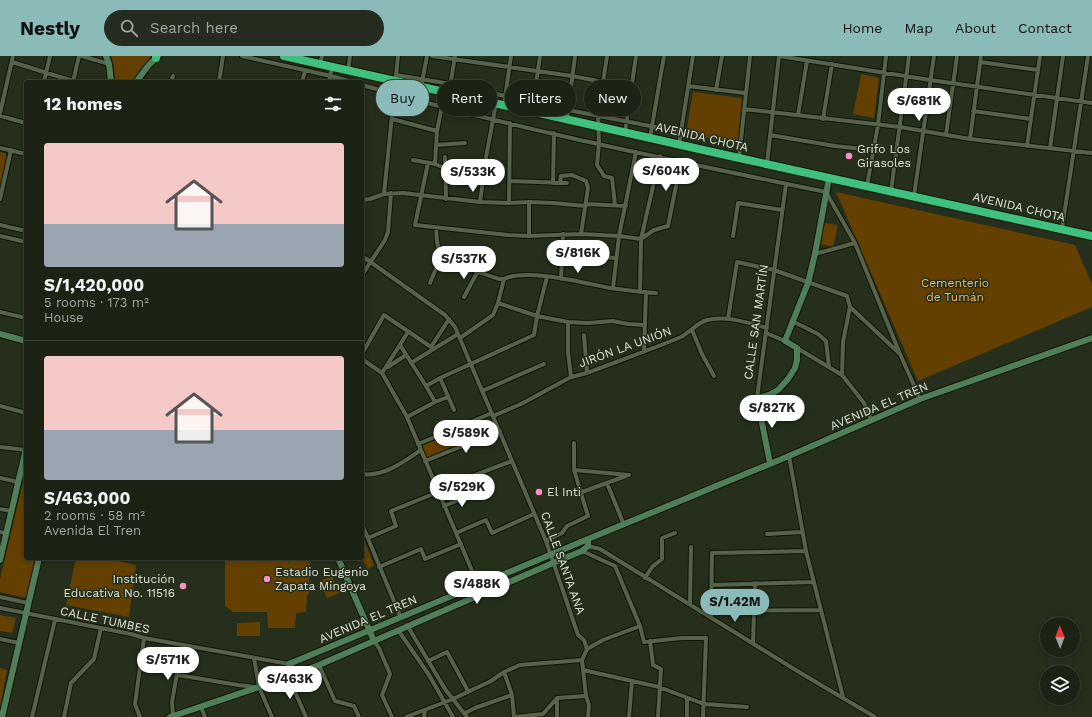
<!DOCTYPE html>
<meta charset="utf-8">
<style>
body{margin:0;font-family:"Work Sans",sans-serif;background:#252b1e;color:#f1f3f6;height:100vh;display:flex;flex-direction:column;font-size:15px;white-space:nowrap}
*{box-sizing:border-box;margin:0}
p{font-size:13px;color:#a0a4a0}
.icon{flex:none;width:22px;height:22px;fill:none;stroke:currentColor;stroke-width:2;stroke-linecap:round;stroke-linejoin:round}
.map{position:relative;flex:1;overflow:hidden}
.details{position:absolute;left:24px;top:24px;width:340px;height:480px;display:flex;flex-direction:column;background:#1c2315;border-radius:4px;box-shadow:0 2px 6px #0003,0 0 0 1px #3a4034}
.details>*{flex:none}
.guide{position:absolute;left:376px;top:24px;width:380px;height:36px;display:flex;gap:8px}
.needle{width:26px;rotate:359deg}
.fabs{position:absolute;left:1040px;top:561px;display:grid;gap:8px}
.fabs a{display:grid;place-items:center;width:40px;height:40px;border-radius:50%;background:#1c2315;box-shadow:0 2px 6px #0003,0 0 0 1px #3a4034;font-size:20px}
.price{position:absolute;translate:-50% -34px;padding:0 9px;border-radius:14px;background:#fff;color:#222;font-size:13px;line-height:26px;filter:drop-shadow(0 1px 2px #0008)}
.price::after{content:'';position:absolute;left:50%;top:24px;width:12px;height:9px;margin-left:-6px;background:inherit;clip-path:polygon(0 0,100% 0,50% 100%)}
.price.on{background:#8bbbb9;color:#111}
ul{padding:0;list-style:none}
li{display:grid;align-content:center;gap:8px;height:212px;padding:0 20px}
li+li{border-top:1px solid #3a4034}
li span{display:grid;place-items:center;height:124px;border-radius:4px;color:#555}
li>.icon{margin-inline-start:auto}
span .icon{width:72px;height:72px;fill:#fffc;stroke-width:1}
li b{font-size:17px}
h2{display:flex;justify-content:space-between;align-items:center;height:48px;padding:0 20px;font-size:17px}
.pill{padding:0 14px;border-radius:18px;background:#1c2315;box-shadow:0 2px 6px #0003,0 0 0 1px #3a4034;font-size:14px;line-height:36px}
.pill.on{background:#8bbbb9;color:#111}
header{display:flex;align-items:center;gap:24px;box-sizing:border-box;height:56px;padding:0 20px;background:#8bbbb9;color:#111}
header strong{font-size:19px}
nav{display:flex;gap:22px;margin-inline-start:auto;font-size:14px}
.search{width:280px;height:36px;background:#252b1e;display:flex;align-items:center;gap:10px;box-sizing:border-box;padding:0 14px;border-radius:22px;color:#a0a4a0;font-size:15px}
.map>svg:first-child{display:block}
</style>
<header>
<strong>Nestly</strong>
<div class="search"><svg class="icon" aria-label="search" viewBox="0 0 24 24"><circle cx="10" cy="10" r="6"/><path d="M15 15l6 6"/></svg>Search here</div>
<nav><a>Home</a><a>Map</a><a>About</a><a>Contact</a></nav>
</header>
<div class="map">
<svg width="1092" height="661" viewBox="0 0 1092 661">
<rect width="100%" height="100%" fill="#262f1c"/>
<!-- green -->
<path fill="#634000" d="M111,0h40l-3,6 -15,20h-18l-1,-16z
M861,18l18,4 -5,40 -21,-4z
M693,36l49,6 -4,46 -52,-10z
M0,96l4,1 3,3 -7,30z
M836,136l239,53 17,39v23l-174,74z
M824,167l14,2 -5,22 -13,-3z
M450,378l6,12 -30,13 -5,-13z
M26,414v88h9l-9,40 -26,-6v-13z
M362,479l12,30 -6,4 -7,-11h1z
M76,502h30l30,7 -7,52 -63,-12z
M225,502h107v2l-22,1 -1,32 -2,2 -1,17 -10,1 -1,15h-27l-1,-16h-34l-8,-6z
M332,520l7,17 -12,5 -7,-17z
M0,559l16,3 -4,15 -12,-2z
M260,566v14h-23v-13z
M0,612l7,2 -7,38z"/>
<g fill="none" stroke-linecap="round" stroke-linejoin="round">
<!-- street casing -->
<g stroke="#0f1705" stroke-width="6">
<path id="street" d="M82,0l27,8
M242,0l89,20 22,6
M432,0l140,20 31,6
M607,0l-9,60 1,27 -2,22 7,11 8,2 3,27
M779,0l151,24 162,23
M12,6l61,19
M980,6l58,8
M320,8l2,-8
M348,15l2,-15
M396,19l55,9 117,26 113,22
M44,26l6,-26
M73,26l6,-26
M171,26l2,-6
M219,26l4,-26
M302,26l3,-11
M329,26l3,-15
M362,29c153,44 309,75 464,107l29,51 45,111
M688,30l57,7
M421,31l6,-31
M716,34l6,-34
M504,49l7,-49
M744,53l156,18 70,12 122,14
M973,55l58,8
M532,56l8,-56
M0,57l13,-57
M798,59l9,-54
M0,60l26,7
M392,63l45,12
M567,63l8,-63
M823,63l9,-55
M625,76l11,-76
M770,79l65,11 38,4
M946,79l11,-79
M650,82l14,-82
M970,83l11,-83
M679,88l14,-88
M436,89l29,-2
M1027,90l13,-90
M0,92l26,6
M1050,92l13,-92
M445,101l1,42
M739,102l11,-102
M413,104l22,4 10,4
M428,107l-13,62 93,10 21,1 52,-2 38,2 22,3 13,-9 14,-4 13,-65
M435,108l2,-33 5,-25 7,-13 6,-37
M767,108l12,-108
M509,125l58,2
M553,127l1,-50
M560,127l1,-7 11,-1 14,6 2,7 -7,46
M867,130l11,-61 8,-69
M891,135l18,-135
M384,138l14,-138
M914,140l20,-140
M0,143l11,-49
M362,144l8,-1 14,-5 19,-1 77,9 29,1 20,-1 24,1 33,3
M480,146l6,-45 10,-53
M529,146v34
M509,147l1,-80
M586,148l40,2
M0,169l26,6
M436,172c1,9 0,20 6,27 8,9 44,19 57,24h5
M1062,173l26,-173
M0,180l26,6
M733,180l5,-33 44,7
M815,198l40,-11
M562,199l54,3
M362,200l83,59 10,12 91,214 32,94 6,5 3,9
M362,219l23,-35 3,-8 3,-39
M504,223c23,-11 80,4 106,9 15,2 31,4 46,5
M561,223l2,-45
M430,227l12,-29
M613,232l6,-52 17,-84
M640,236l1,-53 19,-83
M464,241l14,-26
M498,247l39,13 31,6 20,1 25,-2 15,3 17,1
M0,256l26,6
M728,263l9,-57 37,8 73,26 3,11 50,47 20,45
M792,265l26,13 8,7 3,25
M568,266v30l3,25
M692,274l10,24 12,22
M766,277l19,8
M584,279l3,38
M460,282l33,-23 5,-12 6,-24
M400,289l26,41 9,16
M431,291l18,-28
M797,292l45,27 22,28 8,18
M644,295l2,-59
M362,298l22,-39 50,34
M362,303l20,14 25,44 71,168v10
M411,307l47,-29
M388,311l18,-12
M382,317l26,-41
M842,319l1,-33 7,-35
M440,322l14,32
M426,330l14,-8 94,-43 3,-19 10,-39
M482,335l62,-27
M757,342l29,-214
M0,350l26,7
M493,360l28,-12 50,-27 16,-4c31,-12 63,-23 94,-36 9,-5 16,-14 26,-17 19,-5 42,3 60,8
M407,361l28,-15 13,-5
M418,388l74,-31
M0,391l26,3
M789,400l17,95 37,146
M425,405l75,-30
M574,414l55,5
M362,418c22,3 41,-12 59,-24
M0,422l18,4
M607,427l17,42
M582,436l44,-16
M444,450l29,-12 -6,-16 45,-17
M0,453l11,2
M362,468l39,94
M0,476l6,1
M456,477l30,-13 6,13 42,-19
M767,478l35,-2
M368,482l28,-12 -5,-15 47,-19
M546,485l16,-8 5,-7 21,-10 -14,-46v-27
M588,490l12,3 199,123 76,45
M582,495l33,15 25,60 4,16 38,-4h24l-3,79
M379,511l42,-18 4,10 36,-15
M645,522l7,-11 10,-8v-21l13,-5
M712,529l101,-3
M0,541l28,6
M690,548l1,-57
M0,552l131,26 13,4 145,26 11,8
M712,555l108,-1
M711,561l1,-64 94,-2
M407,569l38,64 22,28
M398,574l31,45 24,42
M0,583l19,4
M374,585l5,7 11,26 -8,21 10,22
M650,585l3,24 8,4 -3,48
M753,587l2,-60
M254,602l5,29 13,30
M428,605l19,-9 21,39
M319,609l16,36 19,5 5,11
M583,614l76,17 45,17 43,3
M504,616l8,23 2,22
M178,619l60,10 17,2
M288,620l18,41
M557,642v19
M201,651l4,10
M465,657l10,-5 37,-13
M173,660l-1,-14 10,-57
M32,661l23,-97
M64,661l7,-34 23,-24 7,-31
M140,661l-5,-13 9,-66
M406,661l47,-18 38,-18 13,-9 16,-7 62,-5
M424,661l1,-7
M515,661l28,-3 14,-16 29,-2
M588,661l1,-12 -3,-9 -4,-36 5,-11 16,-9 37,-14
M629,661l3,-36
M687,661v-19"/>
</g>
<!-- secondary casing -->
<g stroke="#0f1705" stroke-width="8">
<path id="secondary" d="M106,0l3,8 2,18
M136,26l12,-16 10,-10
M0,278l26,7
M770,407l-13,-65 12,-3 9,-5 10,-11 7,-11 2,-8v-12l-12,-7 23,-58 7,-29 14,-76
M338,502l36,83
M0,504l26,-111
M289,608l299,-125
M2,661l37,-159
M170,661l89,-30 60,-22 234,-102 29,-12 6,-5v-7l201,-83 131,-57 172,-61"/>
</g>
<!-- highway casing -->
<g stroke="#0f1705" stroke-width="10">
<path id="highway" d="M284,0l455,102 353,78
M156,2v-2"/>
</g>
<!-- street -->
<use href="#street" stroke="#57624c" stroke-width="4"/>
<!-- secondary -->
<use href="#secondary" stroke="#507e5b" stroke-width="6"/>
<!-- highway -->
<use href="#highway" stroke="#40bf7f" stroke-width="8"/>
</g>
<!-- markers -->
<g fill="#fc8fc3" stroke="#262f1c" stroke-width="1.5">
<circle cx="849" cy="100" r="4"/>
<circle cx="539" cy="436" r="4"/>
<circle cx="267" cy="523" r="4"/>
<circle cx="183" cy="530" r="4"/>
</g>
<g text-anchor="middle" stroke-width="3" stroke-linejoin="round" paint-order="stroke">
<!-- street labels -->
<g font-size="12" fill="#e0e6da" stroke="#262f1c">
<text transform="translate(702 81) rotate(13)" y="4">AVENIDA CHOTA</text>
<text transform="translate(1019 151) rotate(13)" y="4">AVENIDA CHOTA</text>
<text transform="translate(756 266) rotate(-82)" y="4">CALLE SAN MARTÍN</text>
<text transform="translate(625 291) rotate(-20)" y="4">JIRÓN LA UNIÓN</text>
<text transform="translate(879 350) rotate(-23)" y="4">AVENIDA EL TREN</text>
<text transform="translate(563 507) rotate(70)" y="4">CALLE SANTA ANA</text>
<text transform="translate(368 563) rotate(-23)" y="4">AVENIDA EL TREN</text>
<text transform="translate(105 564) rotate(12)" y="4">CALLE TUMBES</text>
</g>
<!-- poi labels -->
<g font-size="12" fill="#e0e6da" stroke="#262f1c" text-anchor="start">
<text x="857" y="97">Grifo Los<tspan x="857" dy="14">Girasoles</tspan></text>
<text x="547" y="440">El Inti</text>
<text x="275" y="520">Estadio Eugenio<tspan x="275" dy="14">Zapata Mingoya</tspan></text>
<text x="175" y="527" text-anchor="end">Institución<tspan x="175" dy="14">Educativa No. 11516</tspan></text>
</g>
<!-- park labels -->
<g font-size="12" fill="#f5ba67" stroke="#262f1c">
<text x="955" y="231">Cementerio<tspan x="955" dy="14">de Tumán</tspan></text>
</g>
</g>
</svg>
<div class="fabs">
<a><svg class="needle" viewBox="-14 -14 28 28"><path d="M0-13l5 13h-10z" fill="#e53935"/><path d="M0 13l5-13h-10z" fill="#a0a4a0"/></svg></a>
<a><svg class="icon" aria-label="layers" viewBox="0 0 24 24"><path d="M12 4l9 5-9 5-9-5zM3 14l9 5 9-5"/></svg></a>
</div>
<b class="price" style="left:919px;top:66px">S/681K</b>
<b class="price" style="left:666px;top:136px">S/604K</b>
<b class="price" style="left:473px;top:137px">S/533K</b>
<b class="price" style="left:578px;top:218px">S/816K</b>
<b class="price" style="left:464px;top:224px">S/537K</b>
<b class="price" style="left:772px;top:373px">S/827K</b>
<b class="price" style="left:466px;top:398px">S/589K</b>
<b class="price" style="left:462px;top:452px">S/529K</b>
<b class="price" style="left:477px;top:549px">S/488K</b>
<b class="price on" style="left:735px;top:567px">S/1.42M</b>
<b class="price" style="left:168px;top:625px">S/571K</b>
<b class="price" style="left:290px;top:644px">S/463K</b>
<div class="guide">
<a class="pill on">Buy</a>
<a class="pill">Rent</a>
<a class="pill">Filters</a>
<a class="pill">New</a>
</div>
<section class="details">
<h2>12 homes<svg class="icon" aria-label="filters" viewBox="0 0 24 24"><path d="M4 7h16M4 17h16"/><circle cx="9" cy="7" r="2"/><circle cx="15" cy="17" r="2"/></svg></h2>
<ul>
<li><span style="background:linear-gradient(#f6c9c9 65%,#9aa5b1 0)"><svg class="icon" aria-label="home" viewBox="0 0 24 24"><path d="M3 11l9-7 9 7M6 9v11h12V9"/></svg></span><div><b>S/1,420,000</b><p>5 rooms · 173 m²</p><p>House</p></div></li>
<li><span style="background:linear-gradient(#f6c9c9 60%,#9aa5b1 0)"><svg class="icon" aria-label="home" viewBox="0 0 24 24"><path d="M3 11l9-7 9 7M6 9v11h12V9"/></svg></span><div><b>S/463,000</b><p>2 rooms · 58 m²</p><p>Avenida El Tren</p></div></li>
</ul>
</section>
</div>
